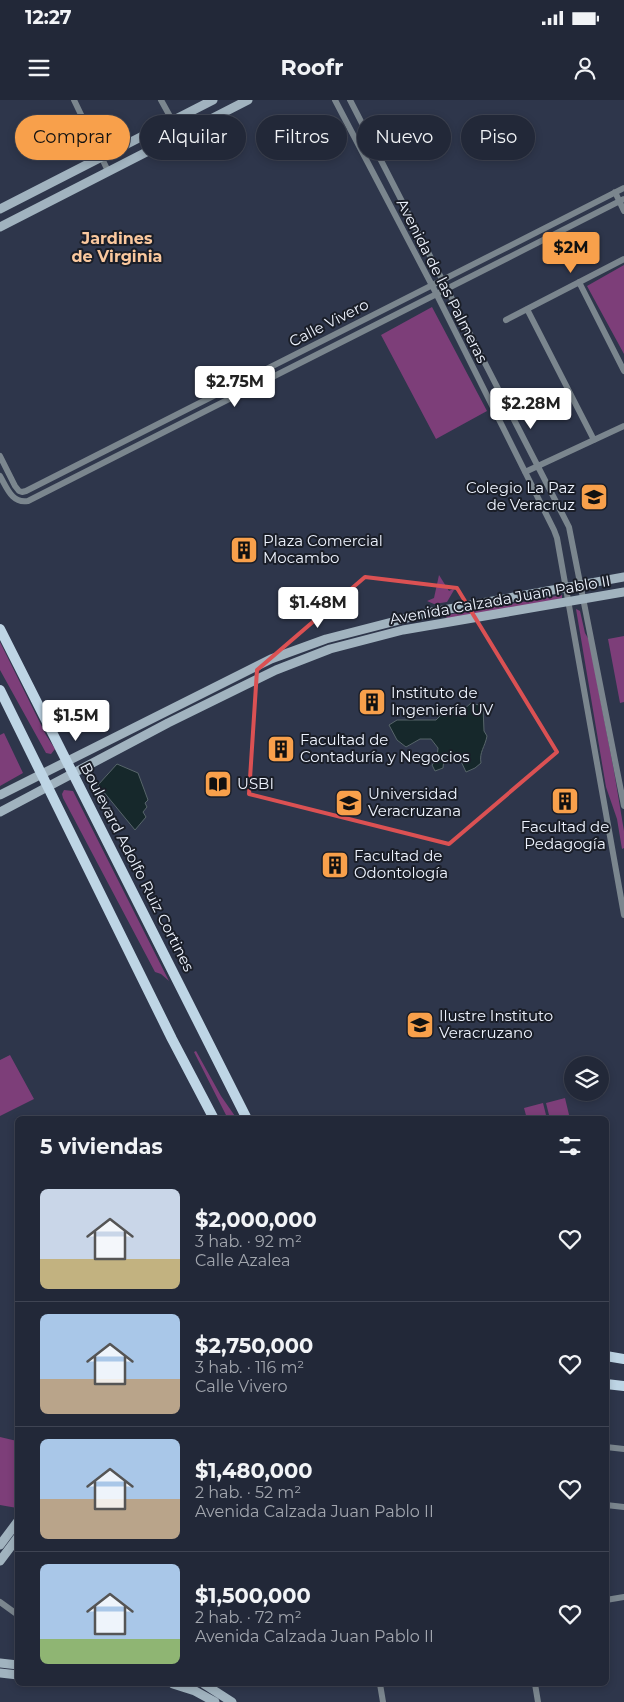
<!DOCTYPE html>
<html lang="es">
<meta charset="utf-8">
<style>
body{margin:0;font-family:Montserrat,sans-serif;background:#2a3040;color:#f1f3f6;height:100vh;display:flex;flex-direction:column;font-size:19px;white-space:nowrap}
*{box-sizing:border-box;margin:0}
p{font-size:16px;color:#a2a6ae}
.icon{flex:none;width:28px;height:28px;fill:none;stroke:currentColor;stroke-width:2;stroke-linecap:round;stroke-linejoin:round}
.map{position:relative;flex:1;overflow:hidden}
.details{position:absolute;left:15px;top:1016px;width:594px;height:570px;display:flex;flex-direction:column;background:#222838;border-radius:8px;box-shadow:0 2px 8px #0003,0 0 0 1px #3f4453}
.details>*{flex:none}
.guide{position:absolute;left:15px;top:15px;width:595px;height:45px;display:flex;gap:10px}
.controls{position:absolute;left:564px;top:956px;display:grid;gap:10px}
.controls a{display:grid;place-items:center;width:45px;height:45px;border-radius:50%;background:#222838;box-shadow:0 2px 8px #0003,0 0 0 1px #3f4453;font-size:25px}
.price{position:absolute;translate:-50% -42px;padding:0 11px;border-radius:5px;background:#fff;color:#222;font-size:16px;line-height:32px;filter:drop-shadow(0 1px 2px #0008)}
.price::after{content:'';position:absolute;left:50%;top:30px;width:15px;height:11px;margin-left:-8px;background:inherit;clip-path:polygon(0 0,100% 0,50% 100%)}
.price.on{background:#f8a04b;color:#111}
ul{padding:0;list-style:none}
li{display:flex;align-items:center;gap:15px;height:125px;padding:0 25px}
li+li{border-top:1px solid #3f4453}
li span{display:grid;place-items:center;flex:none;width:140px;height:100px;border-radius:8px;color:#555}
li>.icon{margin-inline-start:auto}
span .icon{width:60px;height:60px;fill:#fffc;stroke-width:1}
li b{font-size:21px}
h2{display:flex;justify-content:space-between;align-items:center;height:60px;padding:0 25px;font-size:21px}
.tag{padding:0 18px;border-radius:22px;background:#222838;box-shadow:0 2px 8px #0003,0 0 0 1px #3f4453;font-size:18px;line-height:45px}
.tag.on{background:#f8a04b;color:#111}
.status{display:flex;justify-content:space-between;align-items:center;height:35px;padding:0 25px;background:#222838;direction:ltr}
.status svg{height:14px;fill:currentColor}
header{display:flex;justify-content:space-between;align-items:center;height:65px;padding:0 25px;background:#222838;font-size:22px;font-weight:700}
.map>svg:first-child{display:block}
</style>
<div class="status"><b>12:27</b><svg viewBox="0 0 49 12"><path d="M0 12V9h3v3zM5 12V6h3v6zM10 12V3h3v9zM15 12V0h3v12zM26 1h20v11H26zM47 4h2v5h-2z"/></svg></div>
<header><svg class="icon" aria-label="menu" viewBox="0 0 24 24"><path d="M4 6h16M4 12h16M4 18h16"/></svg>Roofr<svg class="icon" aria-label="person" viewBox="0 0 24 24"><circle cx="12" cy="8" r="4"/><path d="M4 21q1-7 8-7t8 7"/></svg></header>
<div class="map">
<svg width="624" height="1602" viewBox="0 0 624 1602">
<rect width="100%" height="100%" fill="#2e364b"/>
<!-- green -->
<path fill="#7d3e79" d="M624,165v89l-37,-68z
M432,207l55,104 -51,28 -55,-104z
M439,475l10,16 4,-2 1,1 -7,12 -13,2 -7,-3 7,-3z
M562,495v4l-114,20 -2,-2 1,-2z
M576,509l4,2 5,22 4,7 25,131 10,60v17l-2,1 -5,-30 -11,-32z
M624,536v66l-4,1 -12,-64z
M0,542l46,93 9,14 -4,5 -5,-1 -46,-83z
M4,633l19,40 -23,13v-51z
M64,690l9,1 96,190 -8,-7 -6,-2 -92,-174 -1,-4z
M196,951l25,45 16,23h-9l-1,-2 -33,-65z
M10,955l24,44 -34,17v-56z
M565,998l5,21h-20l-4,-16z
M543,1003l4,16h-20l-3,-11z
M0,1337l17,4v67l-17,-3z"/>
<!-- water -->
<path fill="#16282b" stroke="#57656a" d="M471,603l12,3 1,25 3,5c-2,11 -8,16 -6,27l-6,5 -9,4 -8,-17 -14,3 -1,10 -8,3 -3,-6 5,-6 1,-11 -7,-9h-11l-14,8 -9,-7 -8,-15 8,-5h39l10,-10h17z
M117,664l21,9 10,27 -3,3 2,4 -4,5 3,5 -11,13 -37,-45z"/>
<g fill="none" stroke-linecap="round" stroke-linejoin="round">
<!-- street -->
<path stroke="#7b868e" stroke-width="6" d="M74,0l34,71
M161,0l11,20
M335,0l101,193 118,237 3,8 67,377
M350,0l219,427 55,279
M615,92l9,19
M579,182l45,89
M527,209l67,131
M506,220l118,-61
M0,356l15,30 4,5 3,1 4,-1 598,-303
M525,372l99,-46
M0,376c7,12 12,28 28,25l596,-302
M606,1347l18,2
M606,1405l18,2
M606,1500l18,-3
M0,1502l18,13
M380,1584l3,18
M535,1584l3,18"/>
<!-- secondary -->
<path stroke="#a1b3bf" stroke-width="9" d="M0,109l213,-109
M0,127l248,-127
M0,695l271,-136 55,-20 101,-26 197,-36
M0,712l168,-89 108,-53 54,-21 73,-19 221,-38
M0,1445l18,-24
M0,1461l18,-24
M0,1563l18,2
M0,1573l18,2
M173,1584l22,7 20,11
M204,1584l28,18"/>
<!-- primary -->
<path stroke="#bed5e5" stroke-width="10" d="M0,529l247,490
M0,590l172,349 42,80
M606,1256l18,3
M606,1284l18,2"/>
</g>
<!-- marked area -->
<path fill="none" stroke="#db5153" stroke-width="4" stroke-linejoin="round" d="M365,477l92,11 100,164 -108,92 -200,-50 8,-124z"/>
<!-- icons -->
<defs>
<g id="school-square" transform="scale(1.4375)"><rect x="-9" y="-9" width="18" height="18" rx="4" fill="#f8a04b" stroke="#1a1e28"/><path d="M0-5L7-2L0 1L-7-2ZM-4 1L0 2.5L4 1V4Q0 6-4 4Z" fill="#111"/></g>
<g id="building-square" transform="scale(1.4375)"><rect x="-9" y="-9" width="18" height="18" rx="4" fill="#f8a04b" stroke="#1a1e28"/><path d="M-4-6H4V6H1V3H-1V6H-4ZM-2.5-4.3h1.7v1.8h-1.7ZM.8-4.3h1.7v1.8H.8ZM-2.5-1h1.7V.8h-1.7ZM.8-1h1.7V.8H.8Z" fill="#111"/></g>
<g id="library-square" transform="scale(1.4375)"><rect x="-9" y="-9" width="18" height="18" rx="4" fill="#f8a04b" stroke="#1a1e28"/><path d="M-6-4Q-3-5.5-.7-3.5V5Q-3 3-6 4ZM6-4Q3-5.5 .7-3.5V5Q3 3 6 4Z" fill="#111"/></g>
<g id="university-square" transform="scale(1.4375)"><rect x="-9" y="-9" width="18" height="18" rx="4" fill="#f8a04b" stroke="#1a1e28"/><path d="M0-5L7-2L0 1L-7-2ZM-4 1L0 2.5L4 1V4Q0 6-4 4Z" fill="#111"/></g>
</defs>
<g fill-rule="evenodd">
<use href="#school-square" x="594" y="397"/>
<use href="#building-square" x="244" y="450"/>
<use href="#building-square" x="372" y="602"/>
<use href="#building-square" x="281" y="649"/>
<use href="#library-square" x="218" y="684"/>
<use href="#building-square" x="565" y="701"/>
<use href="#university-square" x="349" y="703"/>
<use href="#building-square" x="335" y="765"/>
<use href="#school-square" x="420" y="925"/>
</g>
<g text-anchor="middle" stroke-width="4" stroke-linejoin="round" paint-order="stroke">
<!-- street labels -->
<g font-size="15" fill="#eef3fe" stroke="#1a1e28">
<text transform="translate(442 181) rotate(63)" y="5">Avenida de las Palmeras</text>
<text transform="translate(329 223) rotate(-27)" y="5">Calle Vivero</text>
<text transform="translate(500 500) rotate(-10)" y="5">Avenida Calzada Juan Pablo II</text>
<text transform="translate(137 767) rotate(63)" y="5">Boulevard Adolfo Ruiz Cortines</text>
</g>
<!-- poi labels -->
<g font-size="15" fill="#eef3fe" stroke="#1a1e28" text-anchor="start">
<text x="575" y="393" text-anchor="end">Colegio La Paz<tspan x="575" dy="17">de Veracruz</tspan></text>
<text x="263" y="446">Plaza Comercial<tspan x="263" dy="17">Mocambo</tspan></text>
<text x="391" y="598">Instituto de<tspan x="391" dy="17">Ingeniería UV</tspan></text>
<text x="300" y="645">Facultad de<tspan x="300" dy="17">Contaduría y Negocios</tspan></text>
<text x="237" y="689">USBI</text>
<text x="368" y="699">Universidad<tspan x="368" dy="17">Veracruzana</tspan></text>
<text x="565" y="732" text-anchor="middle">Facultad de<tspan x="565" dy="17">Pedagogía</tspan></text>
<text x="354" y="761">Facultad de<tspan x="354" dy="17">Odontología</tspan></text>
<text x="439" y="921">Ilustre Instituto<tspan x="439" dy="17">Veracruzano</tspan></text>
</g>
<!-- neighbourhood labels -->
<g font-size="16" font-weight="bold" fill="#fac89e" stroke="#1a1e28">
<text x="117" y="144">Jardines<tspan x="117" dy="18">de Virginia</tspan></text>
</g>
</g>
</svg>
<div class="controls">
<a><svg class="icon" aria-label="layers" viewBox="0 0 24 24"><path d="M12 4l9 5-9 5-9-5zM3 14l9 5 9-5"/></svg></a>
</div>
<b class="price on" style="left:571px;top:174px">$2M</b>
<b class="price" style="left:235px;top:308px">$2.75M</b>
<b class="price" style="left:531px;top:330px">$2.28M</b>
<b class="price" style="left:318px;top:529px">$1.48M</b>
<b class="price" style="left:76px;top:642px">$1.5M</b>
<div class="guide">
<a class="tag on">Comprar</a>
<a class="tag">Alquilar</a>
<a class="tag">Filtros</a>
<a class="tag">Nuevo</a>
<a class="tag">Piso</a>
</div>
<section class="details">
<h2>5 viviendas<svg class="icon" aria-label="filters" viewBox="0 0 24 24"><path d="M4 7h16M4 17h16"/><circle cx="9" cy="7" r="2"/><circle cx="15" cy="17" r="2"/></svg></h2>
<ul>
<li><span style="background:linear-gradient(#c9d6e8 70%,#c2b280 0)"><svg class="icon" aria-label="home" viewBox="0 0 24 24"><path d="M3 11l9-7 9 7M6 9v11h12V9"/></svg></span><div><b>$2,000,000</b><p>3 hab. · 92 m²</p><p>Calle Azalea</p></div><svg class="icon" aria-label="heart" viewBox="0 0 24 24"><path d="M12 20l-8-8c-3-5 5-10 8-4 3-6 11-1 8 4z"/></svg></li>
<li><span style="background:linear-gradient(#a9c7e8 65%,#b9a48a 0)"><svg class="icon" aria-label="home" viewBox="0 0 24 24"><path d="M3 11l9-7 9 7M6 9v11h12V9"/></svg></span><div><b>$2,750,000</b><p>3 hab. · 116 m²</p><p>Calle Vivero</p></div><svg class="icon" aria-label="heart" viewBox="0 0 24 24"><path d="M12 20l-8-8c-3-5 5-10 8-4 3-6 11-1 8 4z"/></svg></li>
<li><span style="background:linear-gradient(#a9c7e8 60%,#b9a48a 0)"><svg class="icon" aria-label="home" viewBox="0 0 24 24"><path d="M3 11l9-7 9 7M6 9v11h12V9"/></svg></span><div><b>$1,480,000</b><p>2 hab. · 52 m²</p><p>Avenida Calzada Juan Pablo II</p></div><svg class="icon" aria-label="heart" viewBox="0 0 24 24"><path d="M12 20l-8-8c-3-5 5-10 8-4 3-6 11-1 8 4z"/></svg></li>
<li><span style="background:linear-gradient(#a9c7e8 75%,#8fb573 0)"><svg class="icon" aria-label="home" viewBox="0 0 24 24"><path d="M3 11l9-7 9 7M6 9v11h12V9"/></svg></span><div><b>$1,500,000</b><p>2 hab. · 72 m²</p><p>Avenida Calzada Juan Pablo II</p></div><svg class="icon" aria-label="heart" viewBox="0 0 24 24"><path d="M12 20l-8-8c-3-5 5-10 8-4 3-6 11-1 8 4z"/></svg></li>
</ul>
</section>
</div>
